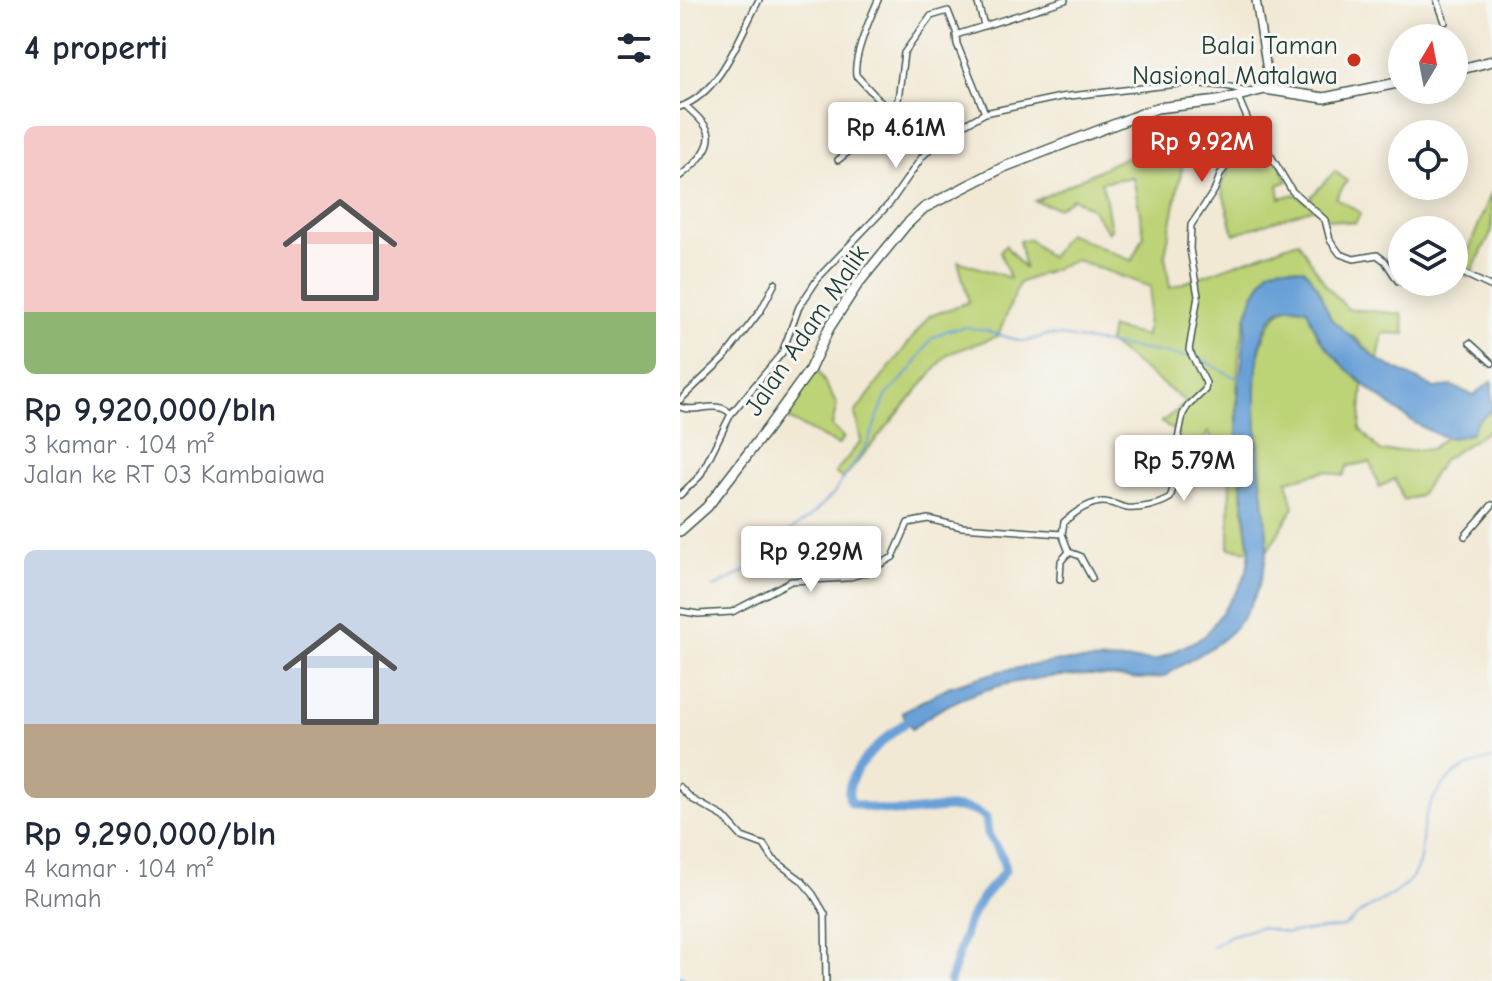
<!DOCTYPE html>
<html lang="id">
<meta charset="utf-8">
<style>
body{margin:0;font-family:"Comic Neue",sans-serif;background:#f2f2f3;color:#1f2937;height:100vh;display:flex;flex-direction:column;font-size:30px;white-space:nowrap}
*{box-sizing:border-box;margin:0}
p{font-size:26px;color:#747a83}
.icon{flex:none;width:44px;height:44px;fill:none;stroke:currentColor;stroke-width:2;stroke-linecap:round;stroke-linejoin:round}
.map{position:relative;flex:1;overflow:hidden}
.panel{display:flex;flex-direction:column;background:#fff;width:680px}
.panel>*{flex:none}
.needle{width:52px;rotate:10deg}
.tools{position:absolute;left:708px;top:24px;display:grid;gap:16px}
.tools a{display:grid;place-items:center;width:80px;height:80px;border-radius:50%;background:#fff;box-shadow:0 4px 20px #0003;font-size:40px}
.price{position:absolute;translate:-50% -68px;padding:0 18px;border-radius:8px;background:#fff;color:#222;font-size:26px;line-height:52px;filter:drop-shadow(0 2px 4px #0008)}
.price::after{content:'';position:absolute;left:50%;top:48px;width:24px;height:18px;margin-left:-12px;background:inherit;clip-path:polygon(0 0,100% 0,50% 100%)}
.price.selected{background:#c8321e;color:#fff}
ul{padding:0;list-style:none}
li{display:grid;align-content:center;gap:16px;height:424px;padding:0 24px}
li span{display:grid;place-items:center;height:248px;border-radius:12px;color:#555}
li>.icon{margin-inline-start:auto}
span .icon{width:144px;height:144px;fill:#fffc;stroke-width:1}
li b{font-size:34px}
h2{display:flex;justify-content:space-between;align-items:center;height:96px;padding:0 24px;font-size:34px}
main{display:flex;flex:1;min-height:0}
.map>svg:first-child{display:block}
</style>
<main>
<section class="panel">
<h2>4 properti<svg class="icon" aria-label="filters" viewBox="0 0 24 24"><path d="M4 7h16M4 17h16"/><circle cx="9" cy="7" r="2"/><circle cx="15" cy="17" r="2"/></svg></h2>
<ul>
<li><span style="background:linear-gradient(#f6c9c9 75%,#8fb573 0)"><svg class="icon" aria-label="home" viewBox="0 0 24 24"><path d="M3 11l9-7 9 7M6 9v11h12V9"/></svg></span><div><b>Rp 9,920,000/bln</b><p>3 kamar · 104 m²</p><p>Jalan ke RT 03 Kambaiawa</p></div></li>
<li><span style="background:linear-gradient(#c9d6e8 70%,#b9a48a 0)"><svg class="icon" aria-label="home" viewBox="0 0 24 24"><path d="M3 11l9-7 9 7M6 9v11h12V9"/></svg></span><div><b>Rp 9,290,000/bln</b><p>4 kamar · 104 m²</p><p>Rumah</p></div></li>
</ul>
</section>
<div class="map">
<svg width="812" height="981" viewBox="0 0 812 981">
<rect width="100%" height="100%" fill="#f6f6f2"/>
<filter id="ink" filterUnits="userSpaceOnUse"><feTurbulence type="fractalNoise" baseFrequency=".0125" numOctaves="2"/><feDisplacementMap in="SourceGraphic" scale="16" xChannelSelector="R" yChannelSelector="G"/><feConvolveMatrix kernelMatrix="1 2 1 2 8 2 1 2 1" color-interpolation-filters="sRGB"/></filter>
<filter id="wash" filterUnits="userSpaceOnUse"><feTurbulence type="fractalNoise" baseFrequency=".006" numOctaves="4" result="noise"/><feDisplacementMap in="SourceGraphic" scale="32" xChannelSelector="R" yChannelSelector="G"/><feGaussianBlur stdDeviation="1.8" result="paint"/><feColorMatrix in="noise" values="0 0 0 0 0 0 0 0 0 0 0 0 0 0 0 0 0 1.4 0 .05"/><feComposite in="paint" operator="in"/></filter>
<g filter="url(#wash)">
<rect width="100%" height="100%" fill="#f2e9d5"/>
<!-- green -->
<path fill="#bdd377" stroke="#6e8856" stroke-width="2" d="M576,134l24,31 8,16 -10,4 2,13 15,-4 11,8 29,-31 12,10 -11,17 25,15 -6,10 -27,-4 -14,-11 -80,26 -13,-49 20,-36z
M507,142l-22,113 5,33 128,-47 29,46 21,22 54,5 3,20 -22,-1 -5,27 -22,-22 -16,-8 -9,-11 -7,-15 -55,-34c-5,8 -12,17 -16,27 -27,64 -15,186 -3,254l-21,-3 1,-80 -22,-36 -14,28 -18,-3 2,-23 -17,-12 26,-19 -79,-61 3,-14 35,8 5,-49 -75,-27 -57,23 -21,53 -50,18 -105,125 -8,-6 26,-32 -6,-28 74,-97 40,-14 -11,-41 52,17 -10,-26 5,-7 20,24 -6,-28 10,-2 21,19 17,-25 65,28 12,-26 -11,-58 -32,5c6,15 6,30 10,47l-3,3 -16,-23 -19,-11 -16,10 -22,-7 95,-46z
M812,191v40l-23,46 -10,-3z
M609,306l18,3 11,28 45,48 -3,44 21,23 50,-3 15,-12h11l35,-27v18l-49,32 -24,36 -16,4 -8,-21 -16,8 -9,-25 -22,4 -5,10 -17,-5 -39,10 7,26 -29,48c5,-55 -37,-221 24,-249z
M134,363l23,42 -5,21 12,12 -6,7 -60,-31z"/>
<!-- water -->
<path fill="#69a0d7" stroke="#446e86" stroke-width="2" d="M601,266l23,3 13,17 14,33 47,41 56,28 18,-2 21,9 19,-14v29l-15,11 -6,12c-8,3 -16,6 -25,4 -31,-6 -109,-71 -126,-99 -6,-8 -9,-19 -13,-29 -11,-2 -19,-5 -29,2 -40,29 -14,181 -11,225 1,24 -6,50 -17,70 -18,34 -44,44 -73,62 -5,3 -10,8 -15,9 -23,5 -50,-2 -73,-2 -61,0 -130,14 -177,54l-10,-17 46,-25 52,-16 60,-10 97,-1 48,-24 34,-48 8,-17 3,-20 -13,-107 1,-48 9,-80 6,-19 16,-27z"/>
<g fill="none" stroke-linecap="round" stroke-linejoin="round">
<!-- stream -->
<path stroke="#69a0d7" stroke-width="2" d="M516,357c16,5 28,19 44,21
M33,588l35,-18 10,-12 30,-26 21,-14 24,-24 34,-49 19,-49 25,-26 20,-31 17,-9 17,-3 19,3 35,11h9l19,-6 13,1 128,21
M532,947l17,-11 31,-9 27,6 56,-6c8,-3 11,-10 19,-15 17,-12 37,-17 50,-35 11,-16 9,-30 11,-48 2,-23 19,-49 40,-60 8,-5 20,-7 29,-10"/>
<!-- river -->
<path stroke="#69a0d7" stroke-width="9" d="M237,715c-22,13 -80,59 -66,88 18,5 37,9 56,9 24,-1 59,-12 79,6l2,16 15,25 2,12 -23,27 -13,22 -19,61
M0,980l1,1"/>
</g>
</g>
<g filter="url(#ink)">
<g fill="none" stroke-linecap="round" stroke-linejoin="round">
<!-- street casing -->
<g stroke="#3f574c" stroke-width="8">
<path id="street" d="M198,0c-8,18 -25,57 -22,75l32,35
M297,0l7,25
M757,0l8,22
M0,107c42,-15 59,-71 79,-107
M305,113l-28,-69 -1,-9 109,-35
M573,133l18,23 21,35 33,29 5,20 10,14 14,5 23,-4 8,6 13,20 8,1
M158,160l19,-15 41,-45 6,-47 27,-37 17,-5 9,23
M0,176c12,-9 34,-28 28,-45 -3,-9 -16,-19 -23,-26
M774,269l38,18
M790,343l22,20
M0,400l44,-42 37,-48 14,-27
M0,407c16,7 37,-8 51,7
M0,495l20,-19 31,-62 51,-61 17,-46 20,-30 71,-74 32,-46 20,-20 43,-24 76,-16 126,-14 39,3 21,5
M785,536l27,-31
M389,552l11,4 12,22
M380,579l1,-18 8,-9 -7,-18
M0,611l18,3 34,-2 59,-31 56,-3 20,-6 26,-15 15,-34 20,-4 34,8 100,7 2,-12c10,-9 24,-20 39,-20 8,0 16,4 24,6 13,1 32,-3 43,-10l4,-13 4,-46 5,-25 5,-8 17,-16 1,-7 -17,-33 9,-54 -8,-47 1,-24 23,-34 7,-18 32,-41 -15,-35
M0,787l12,12 32,18 18,20 22,8 9,14 28,21 12,14 12,20 1,67"/>
</g>
<!-- secondary casing -->
<g stroke="#3f574c" stroke-width="10">
<path id="secondary" d="M576,0l14,90"/>
</g>
<!-- highway casing -->
<g stroke="#3f574c" stroke-width="12">
<path id="highway" d="M774,71l38,-10
M0,531l27,-24 60,-78 42,-58 20,-43 28,-43 49,-60 18,-17 80,-41 153,-59 61,-7 47,-12 59,9 78,-16"/>
</g>
<!-- street -->
<use href="#street" stroke="#fff" stroke-width="5"/>
<!-- secondary -->
<use href="#secondary" stroke="#fff" stroke-width="7"/>
<!-- highway -->
<use href="#highway" stroke="#fff" stroke-width="9"/>
</g>
</g>
<!-- markers -->
<circle fill="#c8321e" stroke="#f6f6f2" stroke-width="3" cx="674" cy="60" r="8"/>
<g text-anchor="middle" stroke-width="6" stroke-linejoin="round" paint-order="stroke">
<!-- poi labels -->
<g font-size="26" fill="#1f3d34" stroke="#f6f6f2" text-anchor="end">
<text x="658" y="54">Balai Taman<tspan x="658" dy="30">Nasional Matalawa</tspan></text>
</g>
<!-- street labels -->
<g font-size="26" fill="#1f3d34" stroke="#f6f6f2">
<text transform="translate(126 330) rotate(-56)" y="9">Jalan Adam Malik</text>
</g>
</g>
</svg>
<div class="tools">
<a><svg class="needle" viewBox="-14 -14 28 28"><path d="M0-13l5 13h-10z" fill="#e53935"/><path d="M0 13l5-13h-10z" fill="#747a83"/></svg></a>
<a><svg class="icon" aria-label="locate" viewBox="0 0 24 24"><circle cx="12" cy="12" r="6"/><path d="M12 2v4M12 18v4M2 12h4M18 12h4"/></svg></a>
<a><svg class="icon" aria-label="layers" viewBox="0 0 24 24"><path d="M12 4l9 5-9 5-9-5zM3 14l9 5 9-5"/></svg></a>
</div>
<b class="price" style="left:216px;top:170px">Rp 4.61M</b>
<b class="price selected" style="left:522px;top:184px">Rp 9.92M</b>
<b class="price" style="left:504px;top:503px">Rp 5.79M</b>
<b class="price" style="left:131px;top:594px">Rp 9.29M</b>
</div>
</main>
